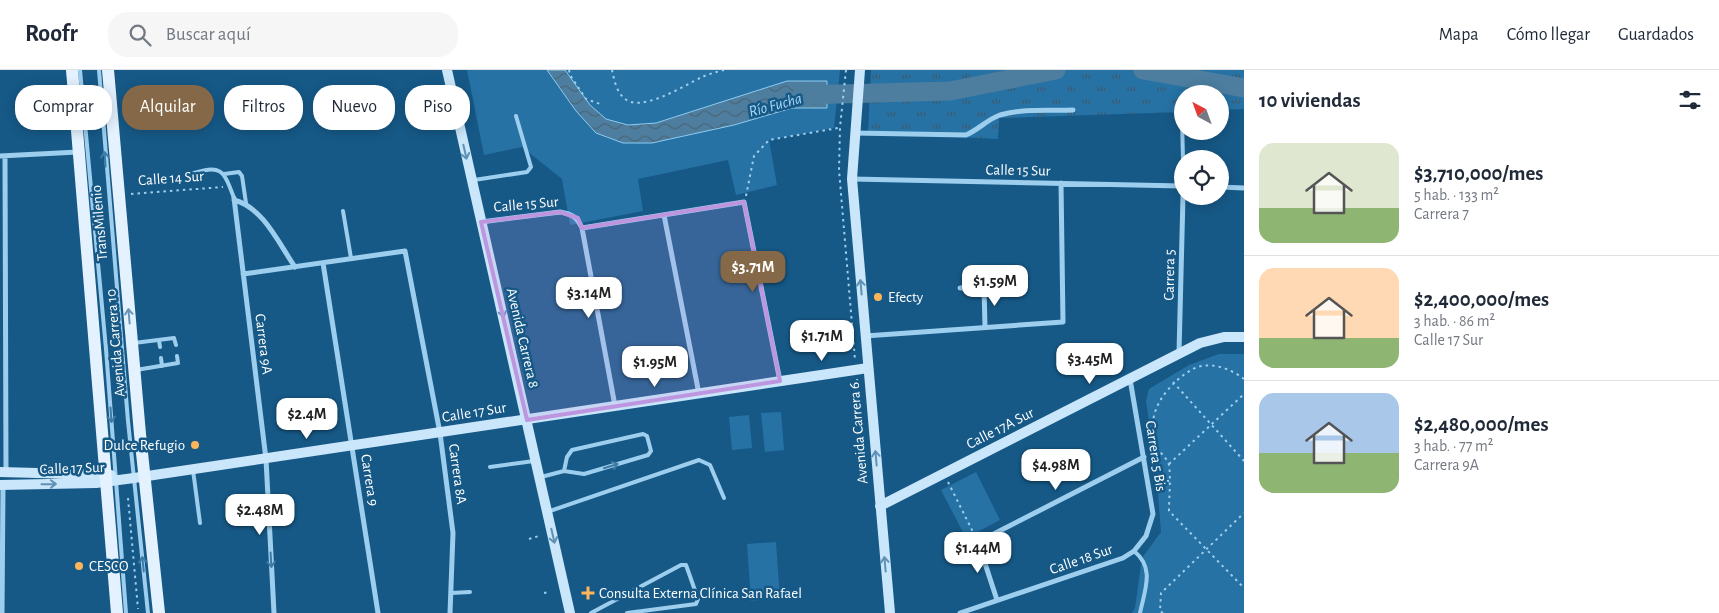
<!DOCTYPE html>
<html lang="es">
<meta charset="utf-8">
<style>
body{margin:0;font-family:"Alegreya Sans",sans-serif;background:#f6f6f7;color:#1f2937;height:100vh;display:flex;flex-direction:column;font-size:19px;white-space:nowrap}
*{box-sizing:border-box;margin:0}
p{font-size:16px;color:#747a83}
.icon{flex:none;width:28px;height:28px;fill:none;stroke:currentColor;stroke-width:2;stroke-linecap:round;stroke-linejoin:round}
.map{position:relative;flex:1;overflow:hidden}
.drawer{display:flex;flex-direction:column;background:#fff;width:475px}
.drawer>*{flex:none}
.hud{position:absolute;left:15px;top:15px;width:475px;height:45px;display:flex;gap:10px}
.needle{width:32px;rotate:319deg}
.tools{position:absolute;left:1174px;top:15px;display:grid;gap:10px}
.tools a{display:grid;place-items:center;width:55px;height:55px;border-radius:50%;background:#fff;box-shadow:0 2px 12px #0003;font-size:25px}
.price{position:absolute;translate:-50% -42px;padding:0 11px;border-radius:10px;background:#fff;color:#222;font-size:16px;line-height:32px;filter:drop-shadow(0 1px 2px #0008)}
.price::after{content:'';position:absolute;left:50%;top:30px;width:15px;height:11px;margin-left:-8px;background:inherit;clip-path:polygon(0 0,100% 0,50% 100%)}
.price.on{background:#846847;color:#fff}
ul{padding:0;list-style:none}
li{display:flex;align-items:center;gap:15px;height:125px;padding:0 15px}
li+li{border-top:1px solid #e0e1e3}
li span{display:grid;place-items:center;flex:none;width:140px;height:100px;border-radius:15px;color:#555}
li>.icon{margin-inline-start:auto}
span .icon{width:60px;height:60px;fill:#fffc;stroke-width:1}
li b{font-size:21px}
h2{display:flex;justify-content:space-between;align-items:center;height:60px;padding:0 15px;font-size:21px}
.tag{padding:0 18px;border-radius:20px;background:#fff;box-shadow:0 2px 12px #0003;font-size:18px;line-height:45px}
.tag.on{background:#846847;color:#fff}
header{display:flex;align-items:center;gap:30px;box-sizing:border-box;height:70px;padding:0 25px;background:#fff;border-bottom:1px solid #e0e1e3}
header strong{font-size:24px}
nav{display:flex;gap:28px;margin-inline-start:auto;font-size:18px}
.search{width:350px;height:45px;background:#f6f6f7;display:flex;align-items:center;gap:12px;box-sizing:border-box;padding:0 18px;border-radius:20px;color:#747a83;font-size:19px}
main{display:flex;flex:1;min-height:0}
.map>svg:first-child{display:block}
</style>
<header>
<strong>Roofr</strong>
<div class="search"><svg class="icon" aria-label="search" viewBox="0 0 24 24"><circle cx="10" cy="10" r="6"/><path d="M15 15l6 6"/></svg>Buscar aquí</div>
<nav><a>Mapa</a><a>Cómo llegar</a><a>Guardados</a></nav>
</header>
<main>
<div class="map">
<svg width="1244" height="543" viewBox="0 0 1244 543">
<defs>
<pattern id="grass-tufts" width="24" height="20" patternUnits="userSpaceOnUse" patternTransform="scale(1.25)"><rect width="24" height="20" fill="#2672a5"/><path d="M3 7l-1-3M5 7V3M7 7l1-3M15 17l-1-3M17 17v-4M19 17l1-3" fill="none" stroke="#3d5b70"/></pattern>
<pattern id="water-waves" width="16" height="10" patternUnits="userSpaceOnUse" patternTransform="scale(1.25)"><rect width="16" height="10" fill="#4d7ea0"/><path d="M0 5q4-4 8 0t8 0" fill="none" stroke="#4c6576"/></pattern>
</defs>
<rect width="100%" height="100%" fill="#165987"/>
<!-- grass -->
<path fill="url(#grass-tufts)" d="M871,0h373v39l-24,1v-16h-38v18l-183,6 -1,21 -130,-6z"/>
<!-- park -->
<path fill="#2672a5" d="M467,0h373l-6,58 -65,12 8,45 -41,10 -8,-35 -90,19 5,32 -73,14 -8,-46 -40,-32 -38,8z
M1219,284h25v259h-112l3,-5 7,-50 19,-26 -5,-64 -10,-67 3,-12 40,-24z
M781,342l3,38 -19,2 -4,-39z
M749,345l3,33 -20,2 -3,-33z
M976,402l24,48 -34,18 -25,-48z
M776,472l4,56 -29,3 -4,-57z"/>
<!-- water -->
<path fill="url(#water-waves)" stroke="#8fcbf1" d="M547,0h18l25,35 16,14 22,6 28,-2 131,-42h40v27h-35l-58,17 -82,18h-29l-27,-10 -20,-22z"/>
<g fill="none" stroke-linecap="round" stroke-linejoin="round">
<!-- river -->
<path stroke="#4d7ea0" stroke-width="19" d="M1143,0l101,18
M802,25l148,-4 106,-21"/>
<!-- path -->
<path stroke="#9dceee" stroke-width="2" stroke-dasharray="2.5 4" stroke-linecap="butt" d="M569,0l1,5 16,24 17,6
M612,0c2,9 4,21 12,28 16,16 61,-13 78,-21 7,-3 14,-5 22,-7
M846,0l-6,57 -1,43 16,190
M131,124l92,-7
M746,126l8,-40 15,-16 69,-12
M857,309l8,75
M1244,309c-14,-11 -36,-19 -53,-9 -24,15 -46,42 -36,73 2,8 12,14 14,22 2,15 0,32 0,46l75,77
M1173,312l71,79
M1169,394l75,-70
M1154,411h15
M948,412l27,54
M128,428l10,111
M529,469l10,-3
M544,523l6,-1
M1163,543l-3,-2 1,-18 83,-80"/>
<!-- lane -->
<path stroke="#9dceee" stroke-width="4" d="M80,0l26,279 20,264
M99,0l29,351 20,192
M1182,49l1,40
M190,104c31,-9 33,-6 44,24
M224,104l15,-2 3,4 4,27
M474,110l53,-8 4,-5 -15,-51
M343,141l8,47
M159,270l1,7
M134,273l40,-5 2,7
M161,288l1,8
M136,300l42,-7 -1,-7
M490,397l44,-6
M193,400l7,53
M541,407l23,-6 20,3 64,-19 3,-4 -4,-15 -4,-2 -71,16 -5,7 -3,14
M547,442l152,-52 11,5 14,33
M1134,481c21,17 11,38 6,62
M451,523l19,-1
M591,543l90,-48h5l12,34 -2,5 -69,9"/>
<!-- street -->
<path stroke="#9dceee" stroke-width="5" d="M854,63l112,2c12,-5 22,-16 34,-20 23,-7 50,-4 73,-5
M0,86l78,-4
M5,86l1,316
M852,109l330,7
M1220,117l24,1
M234,128l32,261 8,154
M234,130c29,7 45,44 61,67
M664,145l35,179
M481,152l79,-10c12,2 17,5 22,16l33,178
M582,158l162,-26 36,179
M323,193l55,350
M243,204l162,-23 35,182 13,100 -3,80
M984,217l1,40
M960,218l46,-2
M865,266l198,-14 -2,-139
M1179,283l4,-157
M997,530l-19,-58 166,-85
M2,543l1,-128
M960,543l163,-55 11,-7 12,-15 7,-22 -23,-135"/>
<!-- secondary -->
<path stroke="#cae6fa" stroke-width="10" d="M447,0l123,543
M860,0l-8,109 38,434
M0,402l111,3
M0,415l96,-2 38,-5 734,-110
M880,436l320,-163 24,-6h20"/>
<!-- primary -->
<path stroke="#e4f2ff" stroke-width="12" d="M72,0l45,543
M108,0l32,364 19,179"/>
</g>
<!-- one-way arrows -->
<defs><path id="oneway-shaft" d="M-6 0H5M1.5-3L5.5 0L1.5 3" fill="none" stroke-width="1.6" stroke-linecap="round" stroke-linejoin="round" transform="scale(1.25)"/></defs>
<g stroke="#5e91b5">
<use href="#oneway-shaft" transform="translate(465 82) rotate(77)"/>
<use href="#oneway-shaft" transform="translate(861 217) rotate(-95)"/>
<use href="#oneway-shaft" transform="translate(502 240) rotate(77)"/>
<use href="#oneway-shaft" transform="translate(876 388) rotate(-95)"/>
<use href="#oneway-shaft" transform="translate(49 414) rotate(-1)"/>
<use href="#oneway-shaft" transform="translate(553 466) rotate(77)"/>
<use href="#oneway-shaft" transform="translate(885 494) rotate(-95)"/>
</g>
<g stroke="#3e7ca6">
<use href="#oneway-shaft" transform="translate(105 89) rotate(-94)"/>
<use href="#oneway-shaft" transform="translate(111 345) rotate(86)"/>
<use href="#oneway-shaft" transform="translate(611 396) rotate(-17)"/>
<use href="#oneway-shaft" transform="translate(271 490) rotate(87)"/>
<use href="#oneway-shaft" transform="translate(143 494) rotate(-96)"/>
</g>
<use stroke="#6896b7" href="#oneway-shaft" transform="translate(129 246) rotate(-95)"/>
<!-- marked area -->
<path fill="#bd96df" fill-opacity="0.2" stroke="#bd96df" stroke-width="4" stroke-linejoin="round" d="M744,132l36,179 -253,39 -46,-198 79,-10 18,6 4,10z"/>
<!-- markers -->
<g fill="#ffb65a" stroke="#165987" stroke-width="2">
<circle cx="878" cy="227" r="5"/>
<circle cx="195" cy="375" r="5"/>
<circle cx="79" cy="496" r="5"/>
<path d="M585.5 515.5h5v5h5v5h-5v5h-5v-5h-5v-5h5z"/>
</g>
<g text-anchor="middle" stroke-width="5" stroke-linejoin="round" paint-order="stroke">
<!-- street labels -->
<g font-size="15" fill="#fff" stroke="#165987">
<text transform="translate(1018 100) rotate(1)" y="5">Calle 15 Sur</text>
<text transform="translate(171 108) rotate(-4)" y="5">Calle 14 Sur</text>
<text transform="translate(526 134) rotate(-5)" y="5">Calle 15 Sur</text>
<text transform="translate(99 153) rotate(-95)" y="5">TransMilenio</text>
<text transform="translate(1169 205) rotate(-89)" y="5">Carrera 5</text>
<text transform="translate(523 268) rotate(77)" y="5">Avenida Carrera 8</text>
<text transform="translate(115 273) rotate(-95)" y="5">Avenida Carrera 10</text>
<text transform="translate(264 274) rotate(83)" y="5">Carrera 9A</text>
<text transform="translate(474 342) rotate(-9)" y="5">Calle 17 Sur</text>
<text transform="translate(1000 358) rotate(-27)" y="5">Calle 17A Sur</text>
<text transform="translate(858 363) rotate(-95)" y="5">Avenida Carrera 6</text>
<text transform="translate(1156 386) rotate(81)" y="5">Carrera 5 Bis</text>
<text transform="translate(72 398) rotate(-2)" y="5">Calle 17 Sur</text>
<text transform="translate(458 404) rotate(82)" y="5">Carrera 8A</text>
<text transform="translate(370 410) rotate(81)" y="5">Carrera 9</text>
<text transform="translate(1081 489) rotate(-19)" y="5">Calle 18 Sur</text>
</g>
<!-- poi labels -->
<g font-size="15" fill="#fff" stroke="#165987" text-anchor="start">
<text x="888" y="232">Efecty</text>
<text x="185" y="380" text-anchor="end">Dulce Refugio</text>
<text x="89" y="501">CESCO</text>
<text x="599" y="528">Consulta Externa Clínica San Rafael</text>
</g>
<!-- water labels -->
<g font-size="16" font-style="italic" fill="#a8d7f5" stroke="#165987">
<text transform="translate(775 34) rotate(-15)" y="6">Río Fucha</text>
</g>
</g>
</svg>
<div class="tools">
<a><svg class="needle" viewBox="-14 -14 28 28"><path d="M0-13l5 13h-10z" fill="#e53935"/><path d="M0 13l5-13h-10z" fill="#747a83"/></svg></a>
<a><svg class="icon" aria-label="locate" viewBox="0 0 24 24"><circle cx="12" cy="12" r="6"/><path d="M12 2v4M12 18v4M2 12h4M18 12h4"/></svg></a>
</div>
<b class="price on" style="left:753px;top:223px">$3.71M</b>
<b class="price" style="left:995px;top:237px">$1.59M</b>
<b class="price" style="left:589px;top:249px">$3.14M</b>
<b class="price" style="left:822px;top:292px">$1.71M</b>
<b class="price" style="left:1090px;top:315px">$3.45M</b>
<b class="price" style="left:655px;top:318px">$1.95M</b>
<b class="price" style="left:307px;top:370px">$2.4M</b>
<b class="price" style="left:1056px;top:421px">$4.98M</b>
<b class="price" style="left:260px;top:466px">$2.48M</b>
<b class="price" style="left:978px;top:504px">$1.44M</b>
<div class="hud">
<a class="tag">Comprar</a>
<a class="tag on">Alquilar</a>
<a class="tag">Filtros</a>
<a class="tag">Nuevo</a>
<a class="tag">Piso</a>
</div>
</div>
<section class="drawer">
<h2>10 viviendas<svg class="icon" aria-label="filters" viewBox="0 0 24 24"><path d="M4 7h16M4 17h16"/><circle cx="9" cy="7" r="2"/><circle cx="15" cy="17" r="2"/></svg></h2>
<ul>
<li><span style="background:linear-gradient(#dfe7d0 65%,#8fb573 0)"><svg class="icon" aria-label="home" viewBox="0 0 24 24"><path d="M3 11l9-7 9 7M6 9v11h12V9"/></svg></span><div><b>$3,710,000/mes</b><p>5 hab. · 133 m²</p><p>Carrera 7</p></div></li>
<li><span style="background:linear-gradient(#ffd9b3 70%,#8fb573 0)"><svg class="icon" aria-label="home" viewBox="0 0 24 24"><path d="M3 11l9-7 9 7M6 9v11h12V9"/></svg></span><div><b>$2,400,000/mes</b><p>3 hab. · 86 m²</p><p>Calle 17 Sur</p></div></li>
<li><span style="background:linear-gradient(#a9c7e8 60%,#8fb573 0)"><svg class="icon" aria-label="home" viewBox="0 0 24 24"><path d="M3 11l9-7 9 7M6 9v11h12V9"/></svg></span><div><b>$2,480,000/mes</b><p>3 hab. · 77 m²</p><p>Carrera 9A</p></div></li>
</ul>
</section>
</main>
